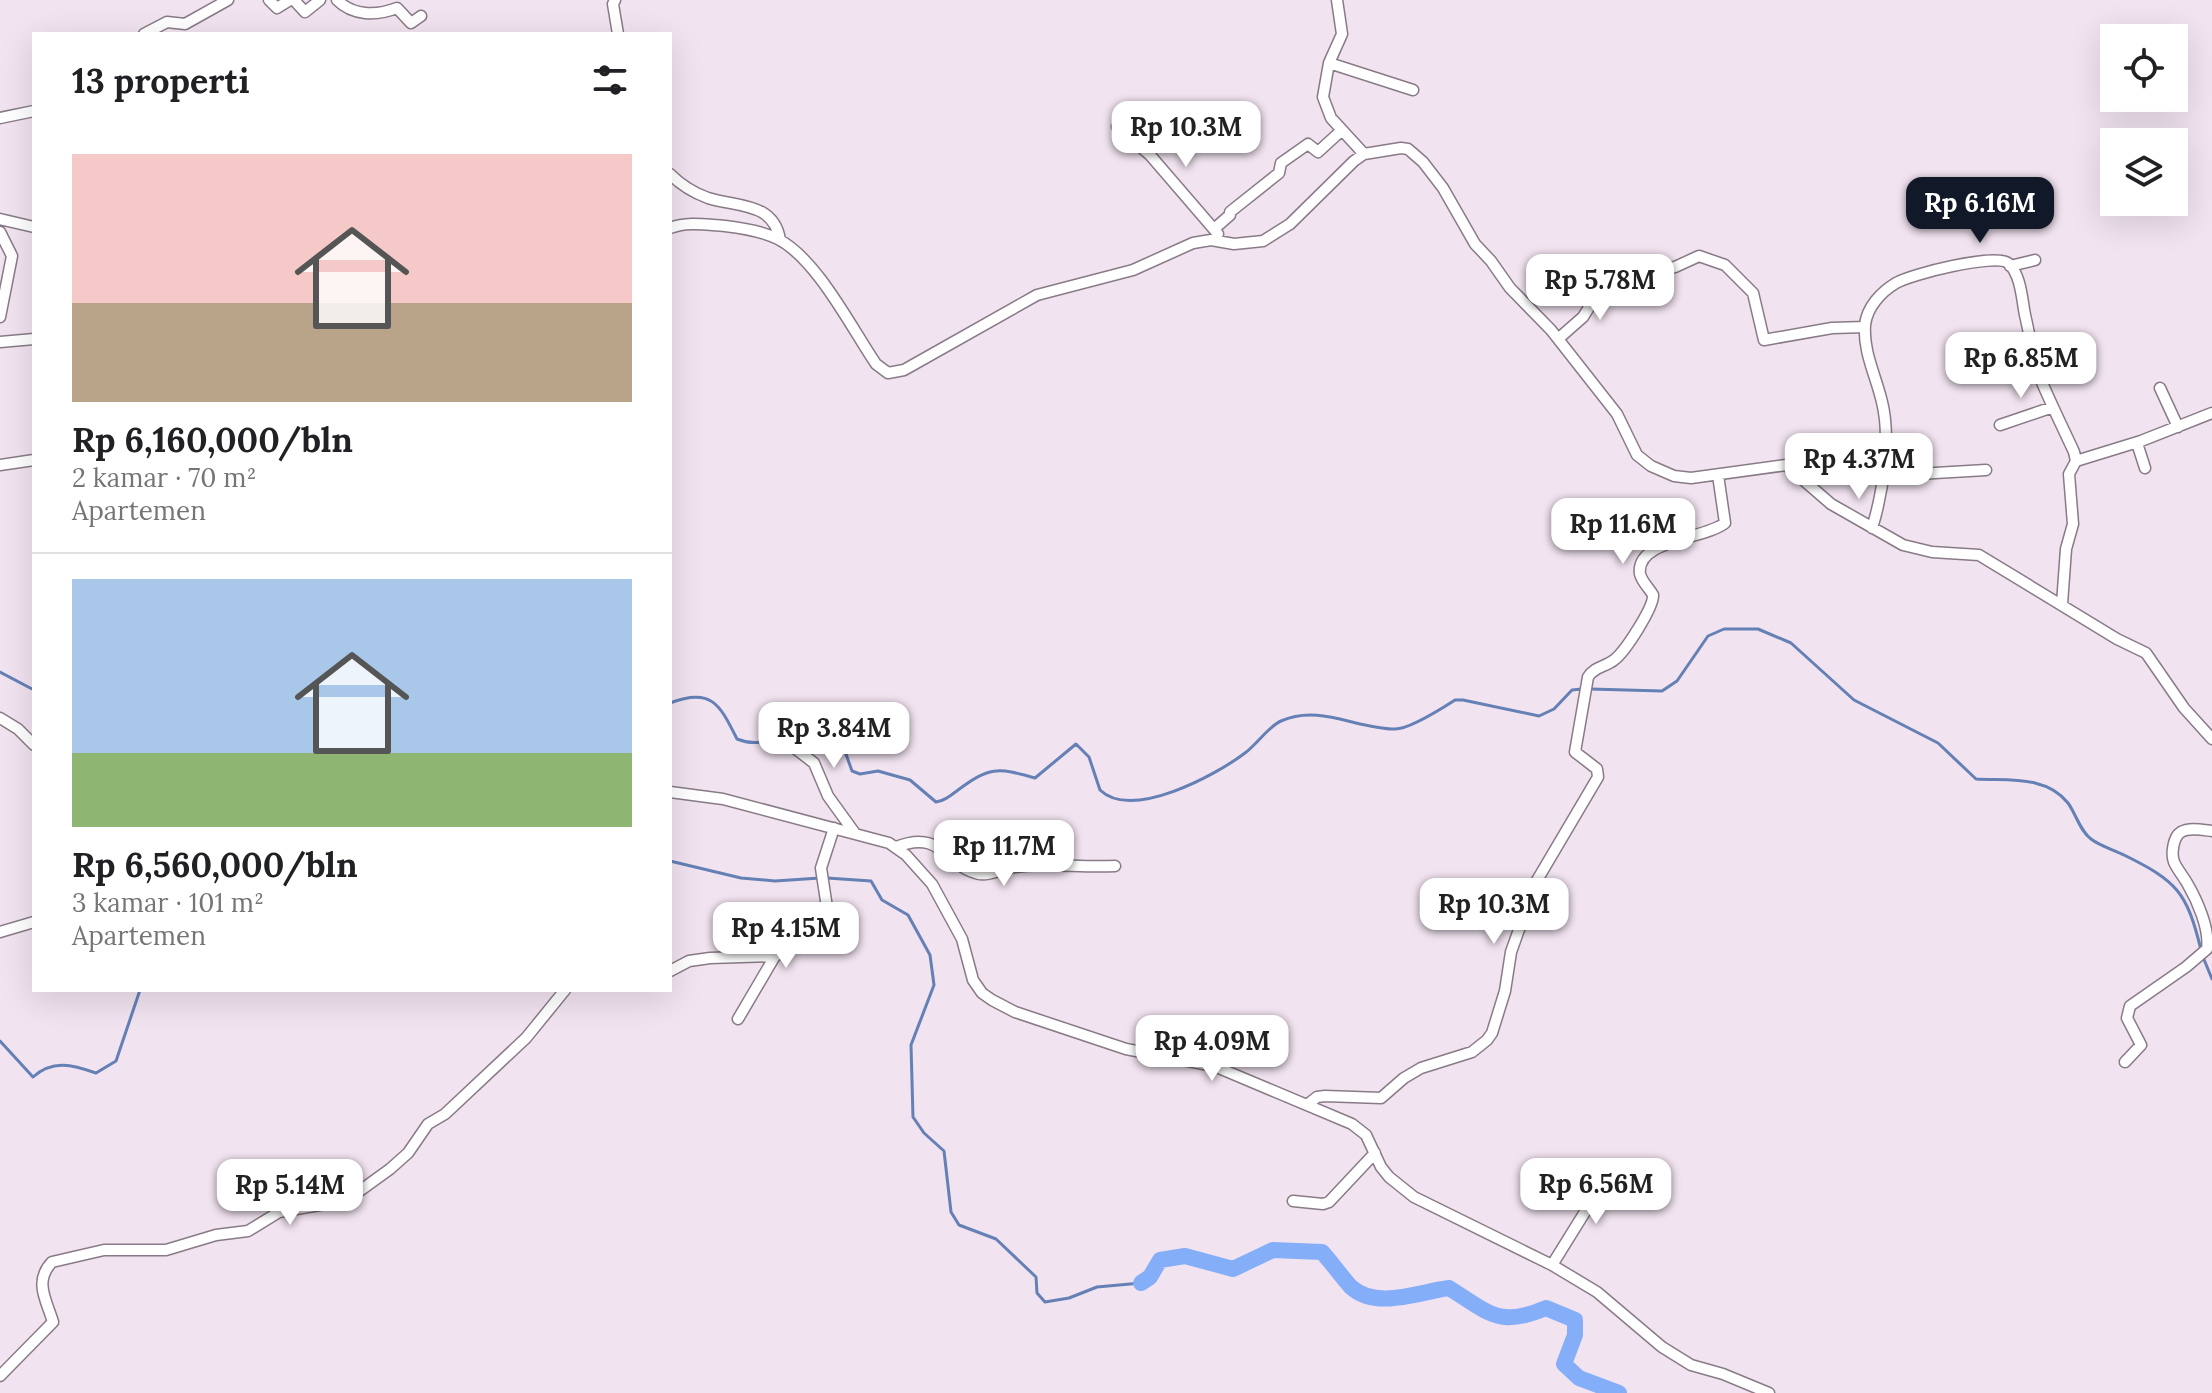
<!DOCTYPE html>
<html lang="id">
<meta charset="utf-8">
<style>
body{margin:0;font-family:Lora,serif;background:#f2f2f2;color:#202124;height:100vh;display:flex;flex-direction:column;font-size:30px;white-space:nowrap}
*{box-sizing:border-box;margin:0}
p{font-size:26px;color:#757577}
.icon{flex:none;width:44px;height:44px;fill:none;stroke:currentColor;stroke-width:2;stroke-linecap:round;stroke-linejoin:round}
.map{position:relative;flex:1;overflow:hidden}
.panel{position:absolute;left:32px;top:32px;width:640px;height:960px;display:flex;flex-direction:column;background:#fff;border-radius:0px;box-shadow:0 8px 32px #0002}
.panel>*{flex:none}
.buttons{position:absolute;left:2100px;top:24px;display:grid;gap:16px}
.buttons a{display:grid;place-items:center;width:88px;height:88px;border-radius:0px;background:#fff;box-shadow:0 8px 32px #0002;font-size:40px}
.price{position:absolute;translate:-50% -68px;padding:0 18px;border-radius:16px;background:#fff;color:#222;font-size:26px;line-height:52px;filter:drop-shadow(0 2px 4px #0008)}
.price::after{content:'';position:absolute;left:50%;top:48px;width:24px;height:18px;margin-left:-12px;background:inherit;clip-path:polygon(0 0,100% 0,50% 100%)}
.price.on{background:#111827;color:#fff}
ul{padding:0;list-style:none}
li{display:grid;align-content:center;gap:16px;height:424px;padding:0 40px}
li+li{border-top:2px solid #e0e0e0}
li span{display:grid;place-items:center;height:248px;border-radius:0px;color:#555}
li>.icon{margin-inline-start:auto}
span .icon{width:144px;height:144px;fill:#fffc;stroke-width:1}
li b{font-size:34px}
h2{display:flex;justify-content:space-between;align-items:center;height:96px;padding:0 40px;font-size:34px}
.map>svg:first-child{display:block}
</style>
<div class="map">
<svg width="2212" height="1393" viewBox="0 0 2212 1393">
<rect width="100%" height="100%" fill="#f1e3f0"/>
<g fill="none" stroke-linecap="round" stroke-linejoin="round">
<!-- stream -->
<path stroke="#6480b5" stroke-width="3" d="M0,672l34,18
M1590,689l72,2 15,-10 31,-45 16,-7h34l33,14 63,57 84,43 38,36c32,2 70,-4 92,24 8,11 12,28 23,36 9,7 23,11 33,16 53,26 63,37 77,95
M670,703c42,-16 50,2 67,36 19,8 33,1 52,-5
M796,731l14,-5 22,3 10,14 10,28 8,3 18,-3 32,9 26,22c8,-1 14,-6 22,-12 31,-23 39,-23 77,-12l41,-34 13,13 11,33c32,31 116,-15 145,-37 12,-9 24,-27 36,-32 39,-17 75,8 114,8 15,0 46,-20 60,-29h8l76,16 15,-7 18,-19 10,-1
M670,861l71,17 34,3 45,-3
M827,878l44,3 11,19 26,15 22,40 4,30 -23,60 2,72 11,16 20,18 7,61 8,13 37,14 40,38 1,16 8,9 24,-4 28,-11 44,-4
M2203,957l9,22
M0,1041l33,36c20,-18 40,-12 63,-4l20,-12 24,-71"/>
<!-- river -->
<path stroke="#84aef8" stroke-width="16" d="M1141,1283l9,-6 10,-17 25,-4 48,13 40,-19 49,2c10,11 19,24 29,35 25,23 68,5 98,1 40,25 50,40 97,20l29,12v15l-11,29 15,14 40,15"/>
<!-- minor casing -->
<g stroke="#887b87" stroke-width="13">
<path id="minor" d="M269,0l8,8 13,-8
M294,0l11,12 15,-12
M337,0c16,16 39,16 60,8l14,15 10,-7
M615,0l-2,4 5,30
M1337,0l5,34 -13,29 -6,34 8,21 33,36
M144,34l23,-12 18,2 43,-24
M1329,63l84,27
M0,118l34,-7
M1117,127l33,28 68,79
M670,174c11,11 24,19 38,24 29,9 66,4 72,42
M0,219l34,8
M670,228c19,-7 36,-3 55,-2 17,2 37,5 53,13 39,20 74,90 98,125l12,9 16,-3 133,-75 96,-25 60,-27 18,-3 23,4 29,-3 27,-17 64,-63 10,-7 37,-6 7,1 15,13 20,26 32,56 16,17 19,27 41,42 66,84 20,41 14,11 23,10 17,2 95,-13 45,39 72,41 29,7 47,3 138,84 29,14 38,55 28,31
M1214,229l16,-14v-3l49,-39 2,-10 27,-19 10,8 24,-22
M0,232l12,24 -12,61
M2010,266l25,-6
M1558,339l25,-22 5,-8 7,-39 22,-2 4,9 54,-10 24,-11 26,9 28,28 11,47 68,-12 33,-1
M0,342l34,-3
M2160,388l18,39
M2000,425l53,-18
M2137,443l8,25
M0,465l34,-5
M1884,476l102,-6
M1872,528c11,-35 19,-90 10,-126 -6,-26 -19,-50 -17,-77 2,-18 16,-33 31,-42 15,-9 100,-30 112,-20 13,11 14,37 17,52 5,21 8,44 16,65 10,24 22,48 33,72l2,9 65,-20 71,-28
M2062,604l4,-55 7,-25 -4,-50 7,-13
M817,712c-15,7 -29,15 -25,34l22,17 14,33 26,36
M0,718l18,11 16,16
M670,792l53,7 166,44 17,12 26,29 30,55 11,41 9,13 10,7 23,12 111,37 88,17 138,58 14,11 15,32 8,10 25,20 138,68 45,27 65,55 29,18 32,9 46,19
M896,847c47,-19 49,20 83,27 10,2 20,-4 30,-6 34,-6 71,0 106,-2
M0,932l34,-10
M670,971l19,-10 21,-3 65,-2 43,-21 10,-21 -7,-46 13,-40
M738,1019l37,-63
M2125,1062l16,-17 -14,-27 3,-12 56,-39 21,-18c3,-20 -10,-49 -20,-66 -4,-7 -10,-14 -13,-21 -3,-8 -1,-25 7,-30 8,-5 22,-2 31,-1
M1307,1105l10,-8 8,-1 56,2 23,-20 17,-10 51,-16 15,-12 5,-7 13,-42 6,-39 25,-70 62,-105 -1,-8 -22,-17 13,-75c6,-10 17,-10 26,-17 11,-8 40,-53 39,-65 -4,-7 -11,-13 -13,-21 -5,-34 65,-35 85,-51l-7,-48
M1293,1201l30,3 6,-2 46,-49
M1552,1265l59,-95
M0,1376l53,-54c-6,-21 -20,-40 -1,-60l52,-12h62l50,-15 32,-4 31,-19 52,-9 30,-13 29,-21 18,-16 20,-29 17,-10 81,-76 39,-48"/>
</g>
<!-- minor -->
<use href="#minor" stroke="#fff" stroke-width="10"/>
</g>
</svg>
<div class="buttons">
<a><svg class="icon" aria-label="locate" viewBox="0 0 24 24"><circle cx="12" cy="12" r="6"/><path d="M12 2v4M12 18v4M2 12h4M18 12h4"/></svg></a>
<a><svg class="icon" aria-label="layers" viewBox="0 0 24 24"><path d="M12 4l9 5-9 5-9-5zM3 14l9 5 9-5"/></svg></a>
</div>
<b class="price" style="left:1186px;top:169px">Rp 10.3M</b>
<b class="price on" style="left:1980px;top:245px">Rp 6.16M</b>
<b class="price" style="left:1600px;top:322px">Rp 5.78M</b>
<b class="price" style="left:2021px;top:400px">Rp 6.85M</b>
<b class="price" style="left:1859px;top:501px">Rp 4.37M</b>
<b class="price" style="left:1623px;top:566px">Rp 11.6M</b>
<b class="price" style="left:834px;top:770px">Rp 3.84M</b>
<b class="price" style="left:1004px;top:888px">Rp 11.7M</b>
<b class="price" style="left:1494px;top:946px">Rp 10.3M</b>
<b class="price" style="left:786px;top:970px">Rp 4.15M</b>
<b class="price" style="left:1212px;top:1083px">Rp 4.09M</b>
<b class="price" style="left:1596px;top:1226px">Rp 6.56M</b>
<b class="price" style="left:290px;top:1227px">Rp 5.14M</b>
<section class="panel">
<h2>13 properti<svg class="icon" aria-label="filters" viewBox="0 0 24 24"><path d="M4 7h16M4 17h16"/><circle cx="9" cy="7" r="2"/><circle cx="15" cy="17" r="2"/></svg></h2>
<ul>
<li><span style="background:linear-gradient(#f6c9c9 60%,#b9a48a 0)"><svg class="icon" aria-label="home" viewBox="0 0 24 24"><path d="M3 11l9-7 9 7M6 9v11h12V9"/></svg></span><div><b>Rp 6,160,000/bln</b><p>2 kamar · 70 m²</p><p>Apartemen</p></div></li>
<li><span style="background:linear-gradient(#a9c7e8 70%,#8fb573 0)"><svg class="icon" aria-label="home" viewBox="0 0 24 24"><path d="M3 11l9-7 9 7M6 9v11h12V9"/></svg></span><div><b>Rp 6,560,000/bln</b><p>3 kamar · 101 m²</p><p>Apartemen</p></div></li>
</ul>
</section>
</div>
